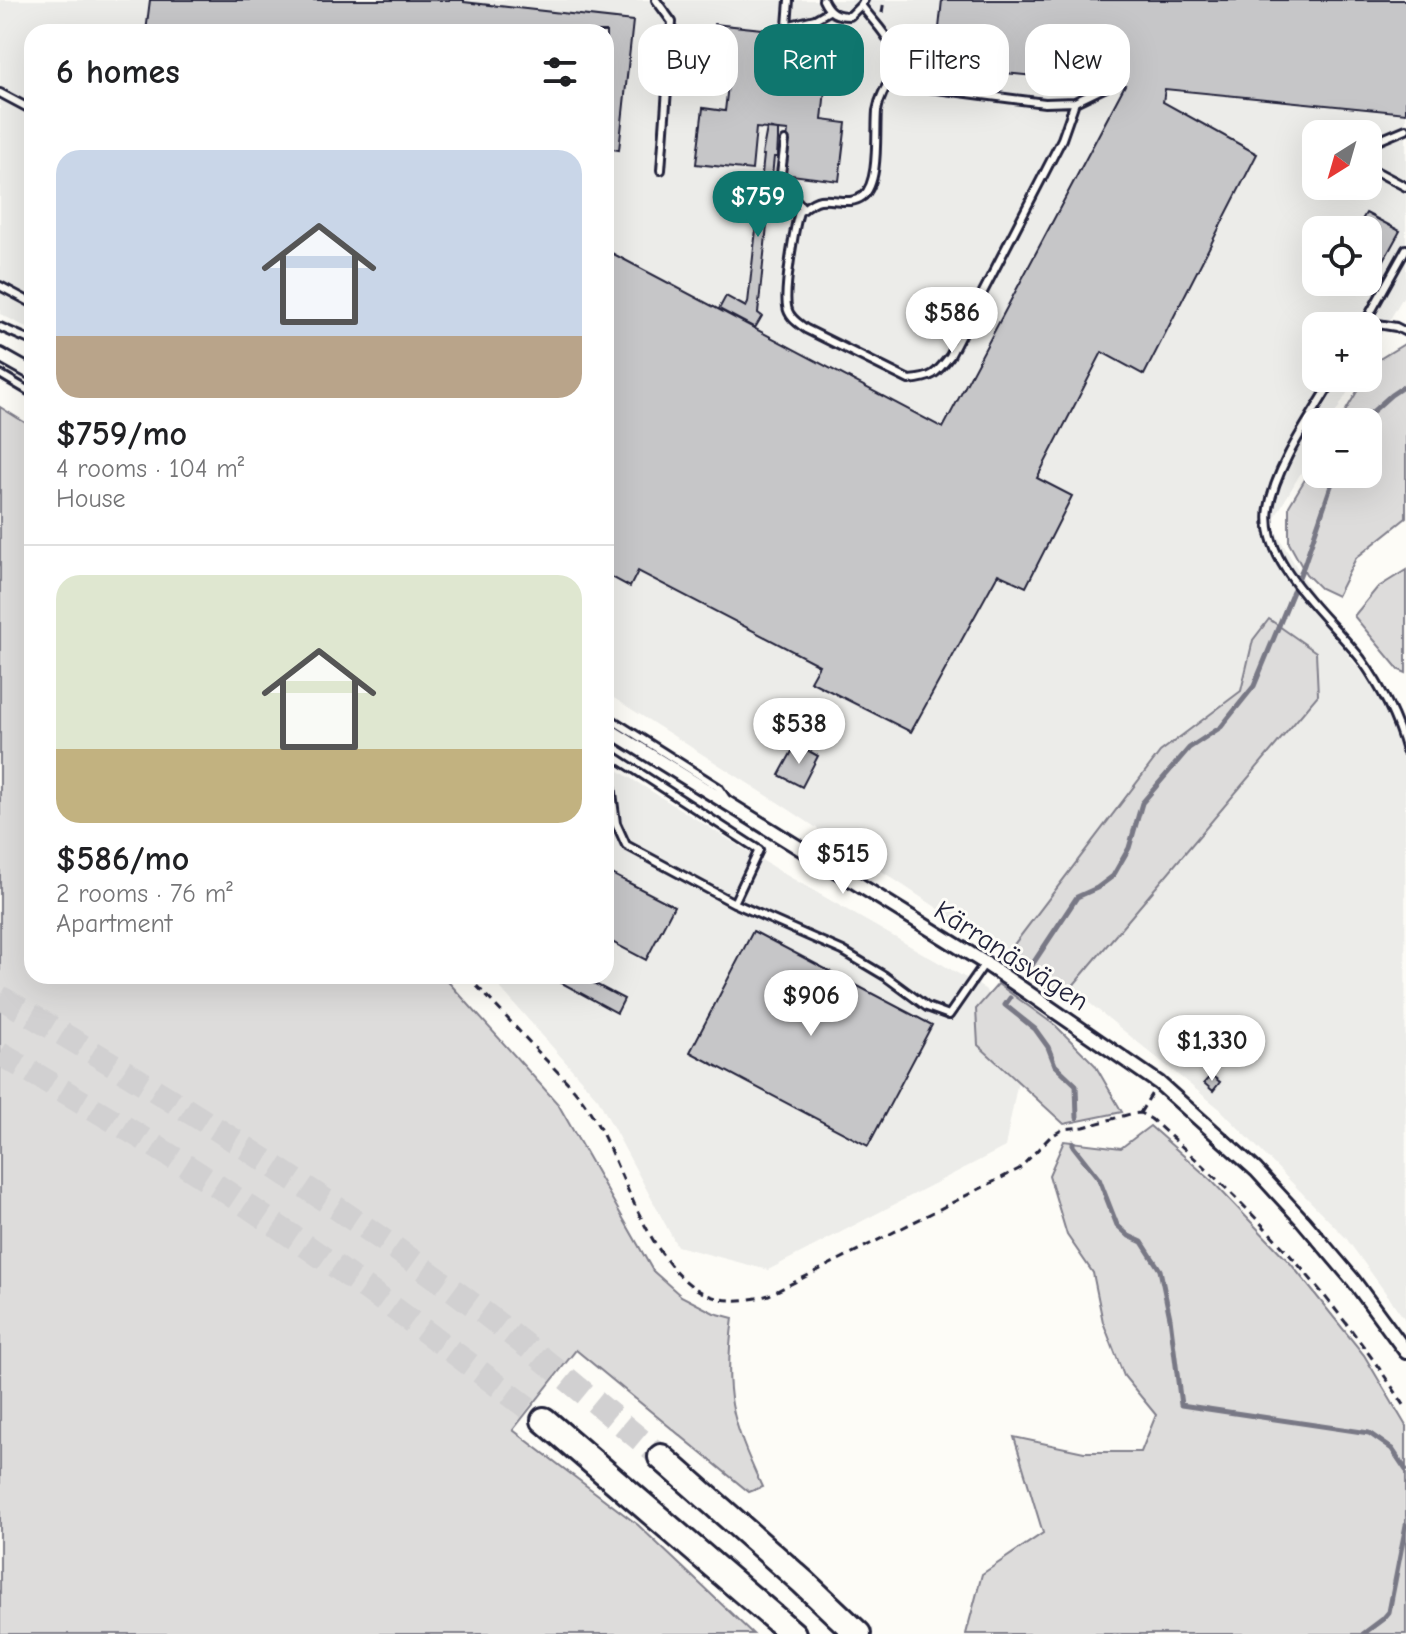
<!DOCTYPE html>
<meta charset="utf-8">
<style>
body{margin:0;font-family:"Comic Neue",sans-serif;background:#f2f2f2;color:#202124;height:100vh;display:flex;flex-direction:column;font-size:30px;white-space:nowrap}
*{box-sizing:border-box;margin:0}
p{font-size:26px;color:#757577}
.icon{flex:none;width:44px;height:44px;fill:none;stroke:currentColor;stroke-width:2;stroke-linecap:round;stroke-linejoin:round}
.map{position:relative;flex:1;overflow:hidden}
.details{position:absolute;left:24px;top:24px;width:590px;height:960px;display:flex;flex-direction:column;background:#fff;border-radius:24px;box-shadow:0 8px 32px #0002}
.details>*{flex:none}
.guide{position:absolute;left:638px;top:24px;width:648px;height:72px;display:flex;gap:16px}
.needle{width:52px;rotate:217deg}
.tools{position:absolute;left:1302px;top:120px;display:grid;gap:16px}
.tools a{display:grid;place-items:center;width:80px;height:80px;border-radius:16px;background:#fff;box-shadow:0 8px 32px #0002;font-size:40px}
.price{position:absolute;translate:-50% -68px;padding:0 18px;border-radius:28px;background:#fff;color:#222;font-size:26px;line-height:52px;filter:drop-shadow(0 2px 4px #0008)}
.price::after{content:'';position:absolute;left:50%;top:48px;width:24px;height:18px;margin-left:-12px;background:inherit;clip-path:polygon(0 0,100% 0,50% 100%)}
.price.selected{background:#0f766e;color:#fff}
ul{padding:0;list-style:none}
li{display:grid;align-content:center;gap:16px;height:424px;padding:0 32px}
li+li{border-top:2px solid #e0e0e0}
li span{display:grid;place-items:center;height:248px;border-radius:24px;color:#555}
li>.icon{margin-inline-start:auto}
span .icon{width:144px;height:144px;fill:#fffc;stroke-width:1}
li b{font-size:34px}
h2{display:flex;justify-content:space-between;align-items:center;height:96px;padding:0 32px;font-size:34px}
.pill{padding:0 28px;border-radius:24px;background:#fff;box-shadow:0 8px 32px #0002;font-size:28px;line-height:72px}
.pill.selected{background:#0f766e;color:#fff}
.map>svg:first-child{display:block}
</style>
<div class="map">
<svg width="1406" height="1634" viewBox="0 0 1406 1634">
<rect width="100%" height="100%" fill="#fdfcf7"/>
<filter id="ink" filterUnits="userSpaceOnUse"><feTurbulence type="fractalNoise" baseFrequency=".0125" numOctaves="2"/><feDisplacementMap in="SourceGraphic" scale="16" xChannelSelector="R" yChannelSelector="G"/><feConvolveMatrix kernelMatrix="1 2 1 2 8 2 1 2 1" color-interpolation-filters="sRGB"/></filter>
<g filter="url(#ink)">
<!-- built -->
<path fill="#ecece9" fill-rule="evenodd" d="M0,0h1406v292l-38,65v-31h-52v52h40l-26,44h-14v25l-45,77 79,133 21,27 23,43 11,38 1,556 -60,-83 -126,-129 -149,-121 -78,-43 -214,-142 -173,-110v-661h-574v298l-32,-16zM1316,134h52v52h-52zM1316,230h52v52h-52z
M606,763l175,109 204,117 39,61 -19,97 -237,123 -91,-24 -79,-147 -108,-123h116z"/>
<!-- green -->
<path fill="#dddcdb" stroke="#807f8b" stroke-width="2" d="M1406,343v175l-50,40 -19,38 -17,-8 -14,-14 -17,-31v-37l27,-45v13h52v-52h-29l26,-44h3l5,-15z
M0,407l32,20v549h411l115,128 95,167 28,25 33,17 19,5c-10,74 -2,102 29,169l-13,5 -173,-142 -63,80 125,95 115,109h-753z
M1406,570v103l-7,-3 -45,-54 23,-28z
M1269,619l47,33 2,43 -247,293 -18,4 -50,-33 157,-207 81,-61 12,-51z
M998,984l58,42 39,39 27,47 -58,12 -86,-79 -2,-36z
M1150,1126l61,54 80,84 73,91 42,71v208h-440l16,-60 61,-41 -29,-96 70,15h57l15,-37 -32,-39 -21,-54 -10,-49 -26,-38 -18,-60 15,-34 57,7z"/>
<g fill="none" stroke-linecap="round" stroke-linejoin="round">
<!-- stream -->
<path stroke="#787885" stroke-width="5" d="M1361,422l30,-27 15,-10
M1030,968l47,-71 20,-9 16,-12 16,-28 13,-45 47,-55 32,-21 33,-41 50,-121 31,-91
M1010,998l-5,7 30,24 13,18 7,18 21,20 1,33
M1073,1142v4l26,33 18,46 12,11 13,6 18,28 10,48 11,87 188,28 23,16 14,21
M1363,1634l20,-15 6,-7 17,-87"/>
</g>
<!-- building -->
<path fill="#c6c6c8" stroke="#22223b" stroke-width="2" d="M150,0h314v2l169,19 -14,129 -13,-2v-116h-460z
M942,0h464v113l-241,-24 -2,13 94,52 -113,221 -42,-23 -65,126 35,18 -46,91 -28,-13 -87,158 -101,-51 9,-16 -181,-94 -8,16 -24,-13v-324l337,178 182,-343 -190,-19z
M714,24l48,5 -5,42 44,5 4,-42 48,6 -6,51 -22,-2 -3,31 24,3 -7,58 -56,-7 5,-43 -10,-1 -22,-2 -4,42 -56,-6 7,-56 22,3 4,-35 -21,-2z
M767,128l11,2v10l-1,17h-3l-16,156 4,3 -7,12 -36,-19 7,-13 20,11 2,-4 16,-148h-2z
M1366,213l34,18 -21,38 -11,-6v-33h-12z
M796,744l22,12 -16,31 -23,-12z
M606,871l68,35 -28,54 -40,-21z
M753,931l179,94 -64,121 -178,-94z
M549,976h31l44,23 -7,14z
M1211,1075l9,7 -7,9 -9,-8z"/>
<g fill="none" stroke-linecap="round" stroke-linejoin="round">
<!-- motorway-tunnel -->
<path stroke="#d1d0d1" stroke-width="24" stroke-dasharray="24 12" stroke-linecap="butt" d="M0,997c150,88 297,180 438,282 77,55 150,117 223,178
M0,1054c77,44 154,90 228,139 108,71 212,149 316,227"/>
<!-- service casing -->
<g stroke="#22223b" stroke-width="12">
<path id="service" d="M656,0l16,22 -11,148
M823,0c6,13 13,16 27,16l11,-11
M864,0l-3,5c19,26 40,38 31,72l21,9 132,17 30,-1
M786,26l29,-7 14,-8
M784,65l5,-65
M892,77c-7,11 -13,21 -15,34 -2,22 3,71 -14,85 -13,10 -28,2 -43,4 -7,1 -15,8 -21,12 -5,17 -15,78 -12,94 1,11 11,17 19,23l103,51c24,-2 27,-6 41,-24l112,-217 13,-37 31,-15
M0,93l32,17
M785,141l-5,41 24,27
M1368,145l38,-16
M1368,167l38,20
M1343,186l3,4
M0,286l32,17
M1366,322l30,5 10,5
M1363,326l43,-77
M0,327l32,14
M0,374l32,19
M1334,378c-22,38 -58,87 -65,130 -9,56 60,109 92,151 20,28 36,59 45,92
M606,716l112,71 9,13
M606,751l153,99 -25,53
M606,777l5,8 5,38 10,22 108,58 109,48 42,25 42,31 22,8 36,-52"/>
</g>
<!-- minor casing -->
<g stroke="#22223b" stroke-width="18">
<path id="minor" d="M0,355l32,18
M606,728l379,235 174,120 97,87 47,51 50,59 53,72"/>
</g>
<!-- motorway casing -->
<g stroke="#22223b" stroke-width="30">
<path id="motorway" d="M544,1420l249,214
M661,1457l142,125 55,52"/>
</g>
<!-- path -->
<path stroke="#22223b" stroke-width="3" stroke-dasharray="8 6" stroke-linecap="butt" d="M882,13l2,-13
M467,976c26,26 51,54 76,81 17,17 35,35 48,56 33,52 61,173 130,186 16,3 33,0 48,-4l250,-126 31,-32 13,-8 21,-2 46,-13 10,-1 11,6c103,90 180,174 255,289
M1140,1113l12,-20"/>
<!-- service -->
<use href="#service" stroke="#fdfcf7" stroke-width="6"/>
<!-- minor -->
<use href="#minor" stroke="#fdfcf7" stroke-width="12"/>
<!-- motorway -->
<use href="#motorway" stroke="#fdfcf7" stroke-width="24"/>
</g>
</g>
<g text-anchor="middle" stroke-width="6" stroke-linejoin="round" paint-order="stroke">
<!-- street labels -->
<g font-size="28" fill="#22223b" stroke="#fdfcf7">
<text transform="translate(1012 955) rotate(33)" y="10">Kärranäsvägen</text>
</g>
</g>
</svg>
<div class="tools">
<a><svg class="needle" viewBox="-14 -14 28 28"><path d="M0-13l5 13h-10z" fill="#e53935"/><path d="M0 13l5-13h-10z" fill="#757577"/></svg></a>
<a><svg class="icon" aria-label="locate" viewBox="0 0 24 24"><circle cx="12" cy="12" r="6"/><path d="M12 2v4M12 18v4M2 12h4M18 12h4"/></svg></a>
<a>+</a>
<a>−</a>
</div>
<b class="price selected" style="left:758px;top:239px">$759</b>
<b class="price" style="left:952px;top:355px">$586</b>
<b class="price" style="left:799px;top:766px">$538</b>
<b class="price" style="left:843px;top:896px">$515</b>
<b class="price" style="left:811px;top:1038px">$906</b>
<b class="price" style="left:1212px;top:1083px">$1,330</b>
<div class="guide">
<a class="pill">Buy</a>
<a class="pill selected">Rent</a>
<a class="pill">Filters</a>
<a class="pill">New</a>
</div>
<section class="details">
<h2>6 homes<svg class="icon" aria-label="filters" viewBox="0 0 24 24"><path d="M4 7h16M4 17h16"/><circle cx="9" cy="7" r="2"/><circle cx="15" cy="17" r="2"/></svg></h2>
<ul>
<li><span style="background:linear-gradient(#c9d6e8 75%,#b9a48a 0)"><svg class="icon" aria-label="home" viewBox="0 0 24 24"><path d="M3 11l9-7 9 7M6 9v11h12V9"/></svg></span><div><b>$759/mo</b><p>4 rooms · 104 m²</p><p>House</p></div></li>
<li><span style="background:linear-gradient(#dfe7d0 70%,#c2b280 0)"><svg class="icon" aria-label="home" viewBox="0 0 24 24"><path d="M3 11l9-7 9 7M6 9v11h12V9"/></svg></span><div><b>$586/mo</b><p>2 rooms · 76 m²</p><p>Apartment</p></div></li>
</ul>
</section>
</div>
